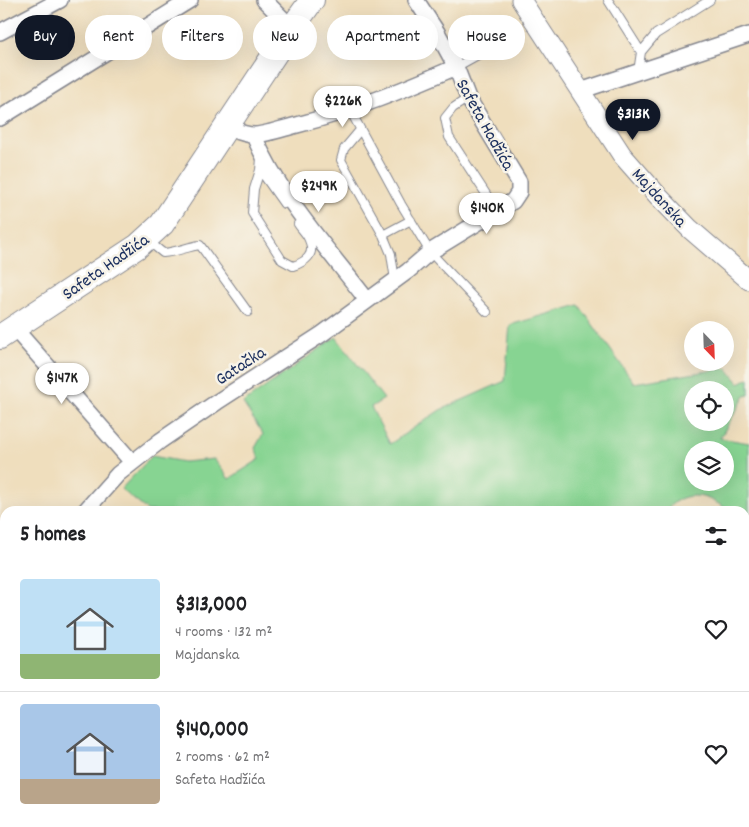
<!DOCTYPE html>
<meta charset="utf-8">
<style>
body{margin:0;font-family:Dekko,sans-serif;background:#f6f6f6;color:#202124;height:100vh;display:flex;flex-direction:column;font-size:19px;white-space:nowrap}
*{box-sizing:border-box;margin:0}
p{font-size:16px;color:#757577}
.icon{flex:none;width:28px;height:28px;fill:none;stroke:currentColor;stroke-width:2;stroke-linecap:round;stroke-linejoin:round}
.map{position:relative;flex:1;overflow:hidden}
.panel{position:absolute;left:0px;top:506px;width:750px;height:321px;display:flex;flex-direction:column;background:#fff;border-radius:15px 15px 0 0;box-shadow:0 5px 20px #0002}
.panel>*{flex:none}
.top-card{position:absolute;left:15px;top:15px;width:720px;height:45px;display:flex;gap:10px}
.needle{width:32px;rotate:157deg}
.controls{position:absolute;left:684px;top:321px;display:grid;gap:10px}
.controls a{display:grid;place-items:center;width:50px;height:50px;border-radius:50%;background:#fff;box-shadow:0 5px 20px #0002;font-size:25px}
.price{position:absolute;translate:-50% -42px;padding:0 11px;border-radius:18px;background:#fff;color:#222;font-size:16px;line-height:32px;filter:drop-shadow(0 1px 2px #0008)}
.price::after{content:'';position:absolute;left:50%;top:30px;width:15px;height:11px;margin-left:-8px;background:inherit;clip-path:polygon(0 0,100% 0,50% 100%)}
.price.selected{background:#111827;color:#fff}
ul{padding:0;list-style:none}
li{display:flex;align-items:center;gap:15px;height:125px;padding:0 20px}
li+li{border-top:1px solid #e0e0e0}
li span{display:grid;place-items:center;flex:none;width:140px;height:100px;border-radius:5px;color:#555}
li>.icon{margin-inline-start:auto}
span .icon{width:60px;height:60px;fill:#fffc;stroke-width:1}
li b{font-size:21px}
h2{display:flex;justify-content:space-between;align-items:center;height:60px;padding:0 20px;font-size:21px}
.tag{padding:0 18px;border-radius:22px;background:#fff;box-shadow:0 5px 20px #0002;font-size:18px;line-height:45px}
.tag.selected{background:#111827;color:#fff}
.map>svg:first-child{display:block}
</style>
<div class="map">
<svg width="749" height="827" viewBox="0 0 749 827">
<defs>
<pattern id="water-ripples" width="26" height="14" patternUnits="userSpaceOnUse" patternTransform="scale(1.25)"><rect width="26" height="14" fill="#56b5d4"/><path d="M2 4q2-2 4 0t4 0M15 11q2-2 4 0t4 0" fill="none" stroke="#4694af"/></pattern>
</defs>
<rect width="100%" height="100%" fill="#f7f3e8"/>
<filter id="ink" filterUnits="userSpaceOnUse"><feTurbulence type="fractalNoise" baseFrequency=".02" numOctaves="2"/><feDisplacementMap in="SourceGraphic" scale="10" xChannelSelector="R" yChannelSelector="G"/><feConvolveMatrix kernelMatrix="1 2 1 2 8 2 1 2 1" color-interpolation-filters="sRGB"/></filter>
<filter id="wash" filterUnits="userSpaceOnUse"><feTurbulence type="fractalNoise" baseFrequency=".0096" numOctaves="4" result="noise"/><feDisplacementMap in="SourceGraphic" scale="20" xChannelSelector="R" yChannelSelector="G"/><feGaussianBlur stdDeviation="1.12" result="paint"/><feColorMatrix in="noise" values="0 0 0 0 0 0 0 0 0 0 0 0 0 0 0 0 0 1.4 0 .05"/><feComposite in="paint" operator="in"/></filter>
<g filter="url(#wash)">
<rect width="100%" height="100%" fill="#efdebd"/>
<!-- grass -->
<path fill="#87d492" stroke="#518278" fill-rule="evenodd" d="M579,305l55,78 93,-15 12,15 10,-5v17l-4,1 -25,42 29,5v80l-4,-3v-9c-5,0 -11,1 -16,-1 -5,-2 -9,-6 -14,-8 -17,-10 -37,-8 -49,9h-518l-27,-22 31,-33 32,6 30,-3 15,20 31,-20 -5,-11 8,-14 -20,-31 93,-66 48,62 -13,8 19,37 50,-34 65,-29 5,-56zM692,390h33v32h-33zM692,450h33v32h-33z
M0,739l5,5v78l181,1 -7,4h-179z"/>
<!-- water -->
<path fill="url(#water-ripples)" stroke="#387299" d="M745,814l4,3v10h-116l-12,-4 124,-1z
M186,822h137v1l-11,4h-133z"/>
</g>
<g filter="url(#ink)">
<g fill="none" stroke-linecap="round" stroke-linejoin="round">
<!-- service casing -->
<g stroke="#85868e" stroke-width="10">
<path id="service" d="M608,0l33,52
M456,67l47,-26
M638,72l3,-20 15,-18 54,-34
M468,98l-15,10 -8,10 4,19 48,74
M350,110l51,94 29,48 57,60
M360,130l-16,19 -3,11 42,75 8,19 4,26
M261,158l-1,12 -6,19 -2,24 30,47 11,6c12,-4 23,-11 16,-26 -2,-6 -8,-11 -11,-16
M260,170l24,34
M383,235l28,-15
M147,240l16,13c13,-1 24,-6 37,-8l48,67
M464,822l84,1 14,4
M413,827l42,-5"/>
</g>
<!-- minor casing -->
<g stroke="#85868e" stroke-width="18">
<path id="minor" d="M264,0l28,28
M0,32l60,-32
M580,91l169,-56
M0,118l190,-118
M226,127c8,3 21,9 30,8 11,-1 29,-7 41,-10 55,-14 106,-35 159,-58
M254,136c26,61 73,112 113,164
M14,328l118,134
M85,511l33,-37 42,-33 57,-39 105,-68 86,-63 22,-19 83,-51 6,-9v-10l-51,-84 -12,-31 -19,-35 -21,-32
M0,605l5,-5"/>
</g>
<!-- tertiary casing -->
<g stroke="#85868e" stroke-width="21">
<path id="tertiary" d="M521,0l101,155 37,42 31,32 59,51"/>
</g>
<!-- primary casing -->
<g stroke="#85868e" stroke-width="26">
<path id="primary" d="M0,337l138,-91 24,-22 130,-196 20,-28"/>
</g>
<!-- path -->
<path stroke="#85868e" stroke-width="3" stroke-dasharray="4 4" stroke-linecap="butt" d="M577,822l17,5
M375,827l15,-5"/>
<!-- service -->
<use href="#service" stroke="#fff" stroke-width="8"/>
<!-- minor -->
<use href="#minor" stroke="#fff" stroke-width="15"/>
<!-- tertiary -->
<use href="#tertiary" stroke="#fff" stroke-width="19"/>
<!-- primary -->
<use href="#primary" stroke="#fff" stroke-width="24"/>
</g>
</g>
<g text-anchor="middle" stroke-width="5" stroke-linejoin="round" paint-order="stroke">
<!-- street labels -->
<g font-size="18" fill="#1b2f5e" stroke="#f7f3e8">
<text transform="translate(486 124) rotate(61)" y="6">Safeta Hadžića</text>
<text transform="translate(660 197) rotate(48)" y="6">Majdanska</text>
<text transform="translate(105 266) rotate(-35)" y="6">Safeta Hadžića</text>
<text transform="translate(240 365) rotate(-33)" y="6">Gatačka</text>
</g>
</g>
</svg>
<div class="controls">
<a><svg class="needle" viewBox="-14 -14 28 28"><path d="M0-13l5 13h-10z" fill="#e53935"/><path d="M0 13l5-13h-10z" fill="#757577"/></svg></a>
<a><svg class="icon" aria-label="locate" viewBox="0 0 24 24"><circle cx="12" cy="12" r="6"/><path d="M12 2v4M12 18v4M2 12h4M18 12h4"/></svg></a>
<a><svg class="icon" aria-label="layers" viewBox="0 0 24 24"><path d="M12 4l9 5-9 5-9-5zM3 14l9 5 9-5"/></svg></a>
</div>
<b class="price" style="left:343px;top:128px">$226K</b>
<b class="price selected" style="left:633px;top:141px">$313K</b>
<b class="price" style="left:319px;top:213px">$249K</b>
<b class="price" style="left:487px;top:235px">$140K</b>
<b class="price" style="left:62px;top:405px">$147K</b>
<div class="top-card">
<a class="tag selected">Buy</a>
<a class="tag">Rent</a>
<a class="tag">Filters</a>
<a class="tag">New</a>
<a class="tag">Apartment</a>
<a class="tag">House</a>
</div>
<section class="panel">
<h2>5 homes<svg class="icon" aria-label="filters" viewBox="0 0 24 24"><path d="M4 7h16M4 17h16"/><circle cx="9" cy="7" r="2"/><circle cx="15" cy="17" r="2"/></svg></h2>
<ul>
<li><span style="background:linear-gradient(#bfe0f5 75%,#8fb573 0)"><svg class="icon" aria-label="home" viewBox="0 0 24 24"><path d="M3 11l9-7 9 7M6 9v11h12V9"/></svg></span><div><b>$313,000</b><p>4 rooms · 132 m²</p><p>Majdanska</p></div><svg class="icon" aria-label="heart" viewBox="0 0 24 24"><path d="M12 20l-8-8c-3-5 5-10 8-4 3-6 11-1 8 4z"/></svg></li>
<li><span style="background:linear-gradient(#a9c7e8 75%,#b9a48a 0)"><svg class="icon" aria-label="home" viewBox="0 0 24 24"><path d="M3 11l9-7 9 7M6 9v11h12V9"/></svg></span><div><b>$140,000</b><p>2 rooms · 62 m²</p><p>Safeta Hadžića</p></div><svg class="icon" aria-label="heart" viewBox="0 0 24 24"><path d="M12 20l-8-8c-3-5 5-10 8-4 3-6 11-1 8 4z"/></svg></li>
</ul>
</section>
</div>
